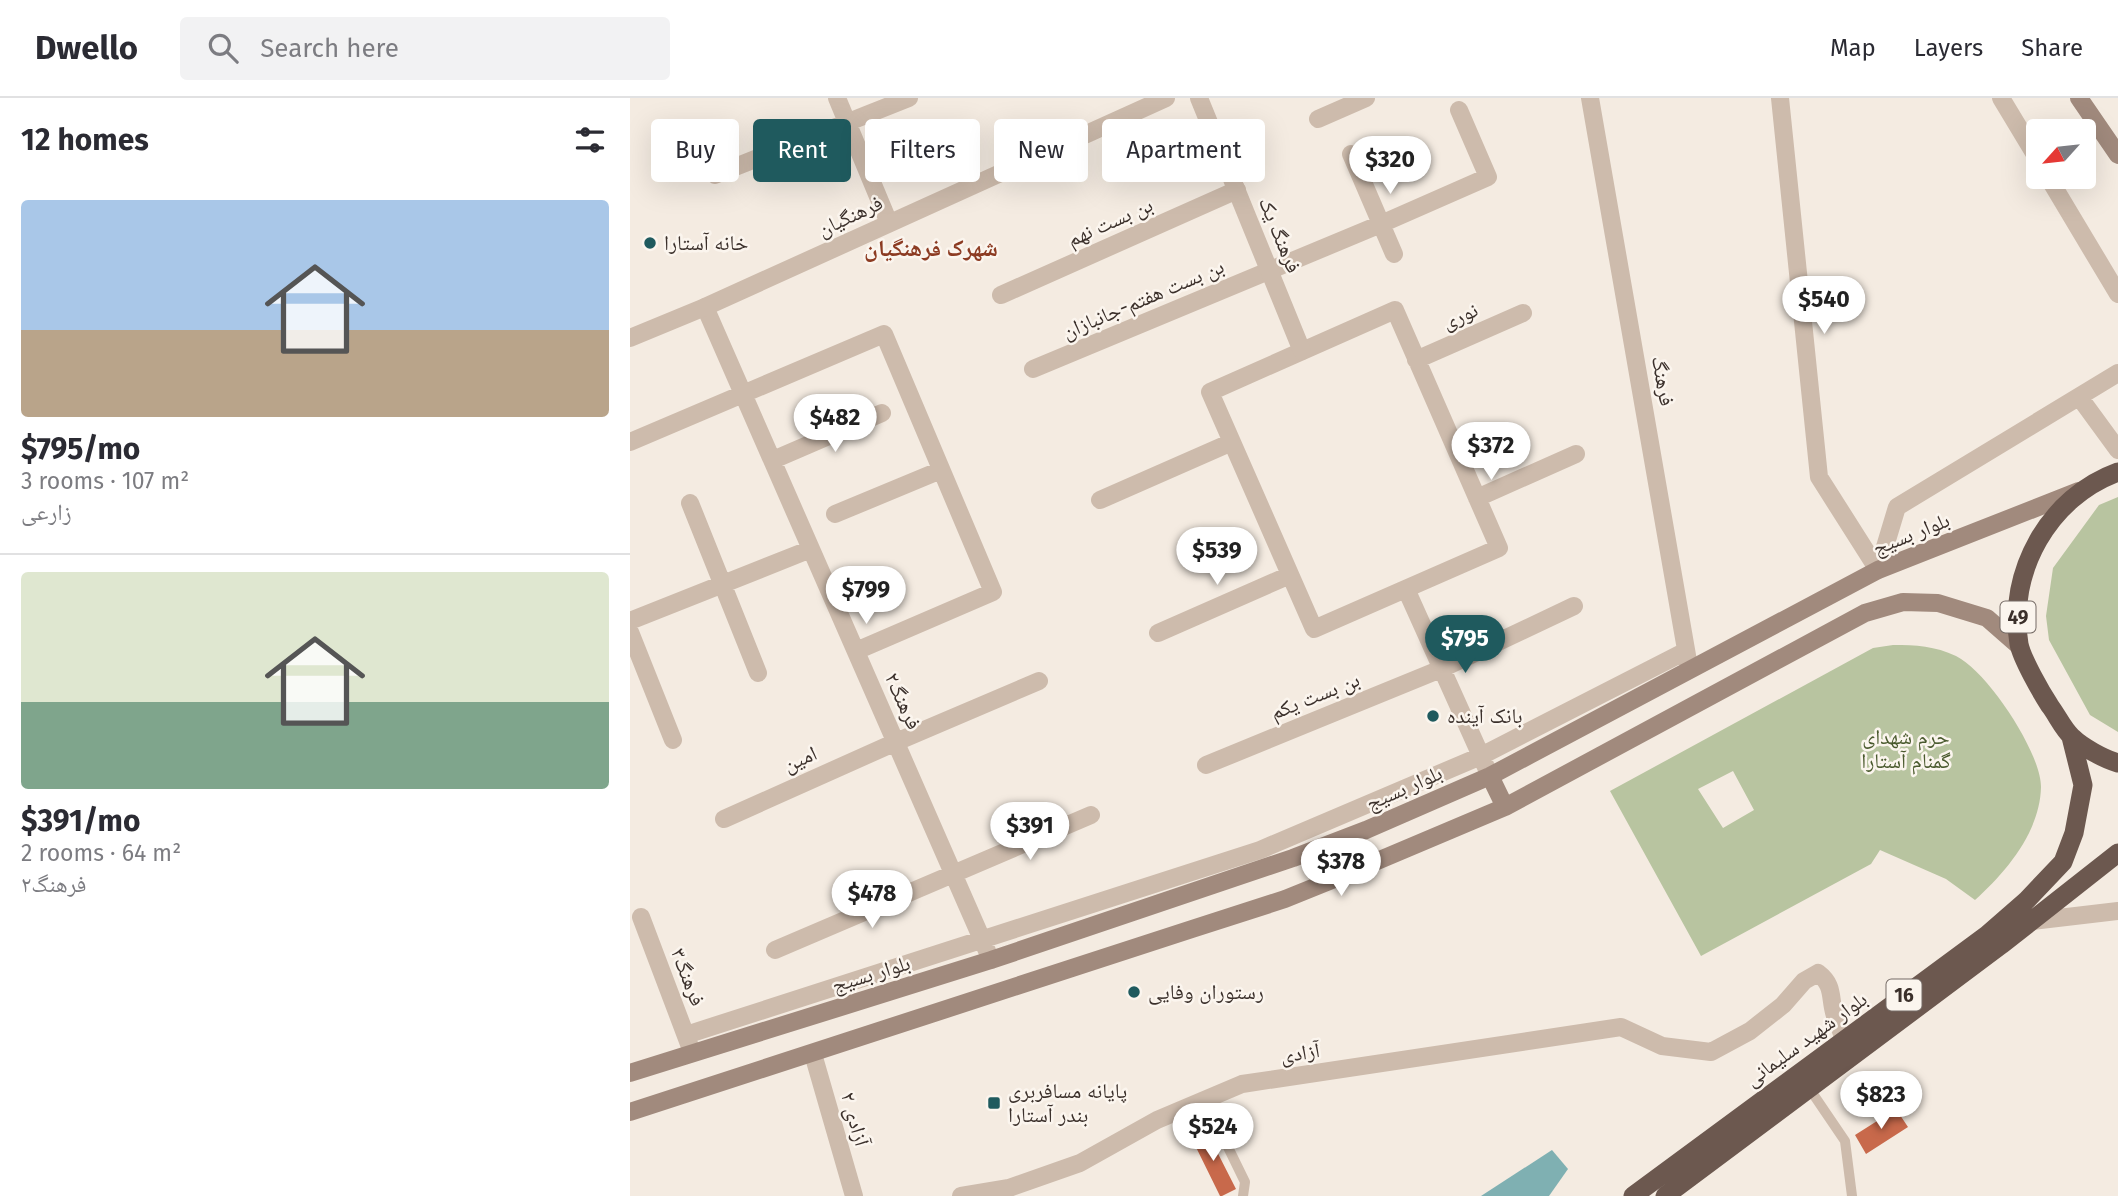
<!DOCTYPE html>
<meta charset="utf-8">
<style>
body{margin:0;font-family:"Fira Sans","Noto Naskh Arabic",sans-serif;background:#f2f2f3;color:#2b2b33;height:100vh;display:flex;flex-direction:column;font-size:26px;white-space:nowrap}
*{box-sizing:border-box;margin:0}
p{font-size:23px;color:#7c7c81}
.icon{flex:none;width:38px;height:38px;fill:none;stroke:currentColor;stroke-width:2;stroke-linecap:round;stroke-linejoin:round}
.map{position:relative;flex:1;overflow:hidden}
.side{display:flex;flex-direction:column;background:#fff;width:630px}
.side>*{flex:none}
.banner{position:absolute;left:21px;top:21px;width:665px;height:63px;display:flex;gap:14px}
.needle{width:46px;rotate:243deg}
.fabs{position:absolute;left:1396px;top:21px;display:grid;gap:14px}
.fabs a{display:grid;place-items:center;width:70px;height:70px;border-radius:7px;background:#fff;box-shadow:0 7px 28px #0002;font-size:35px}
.price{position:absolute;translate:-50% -60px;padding:0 16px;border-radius:24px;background:#fff;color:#222;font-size:23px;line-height:46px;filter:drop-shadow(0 2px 4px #0008)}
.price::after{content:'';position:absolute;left:50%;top:42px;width:21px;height:16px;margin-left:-10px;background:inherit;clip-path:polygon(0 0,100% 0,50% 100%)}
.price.current{background:#1f5a5e;color:#fff}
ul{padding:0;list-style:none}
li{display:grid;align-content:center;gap:14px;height:371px;padding:0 21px}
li+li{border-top:2px solid #e1e1e2}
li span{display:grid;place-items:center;height:217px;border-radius:7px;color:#555}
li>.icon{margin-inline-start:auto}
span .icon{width:126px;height:126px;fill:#fffc;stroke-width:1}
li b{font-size:30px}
h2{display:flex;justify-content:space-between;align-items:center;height:84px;padding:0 21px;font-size:30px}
.pill{padding:0 24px;border-radius:7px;background:#fff;box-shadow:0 7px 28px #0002;font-size:24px;line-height:63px}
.pill.current{background:#1f5a5e;color:#fff}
header{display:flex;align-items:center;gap:42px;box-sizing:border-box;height:98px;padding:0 35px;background:#fff;border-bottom:2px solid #e1e1e2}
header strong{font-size:33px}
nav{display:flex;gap:38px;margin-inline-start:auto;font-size:24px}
.search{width:490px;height:63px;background:#f2f2f3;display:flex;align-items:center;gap:18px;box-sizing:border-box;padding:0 24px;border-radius:7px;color:#7c7c81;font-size:26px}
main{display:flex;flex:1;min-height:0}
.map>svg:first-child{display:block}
</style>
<header>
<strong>Dwello</strong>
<div class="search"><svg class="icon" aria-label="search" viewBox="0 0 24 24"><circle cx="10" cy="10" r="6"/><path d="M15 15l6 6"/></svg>Search here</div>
<nav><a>Map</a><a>Layers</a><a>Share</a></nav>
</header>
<main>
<section class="side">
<h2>12 homes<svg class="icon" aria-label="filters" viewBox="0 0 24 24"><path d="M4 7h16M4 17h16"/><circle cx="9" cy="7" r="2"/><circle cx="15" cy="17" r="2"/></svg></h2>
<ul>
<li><span style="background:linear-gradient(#a9c7e8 60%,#b9a48a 0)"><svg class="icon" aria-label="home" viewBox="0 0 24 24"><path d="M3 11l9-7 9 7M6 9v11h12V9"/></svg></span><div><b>$795/mo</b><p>3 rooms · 107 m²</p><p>زارعی</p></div></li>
<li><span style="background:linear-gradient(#dfe7d0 60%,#7fa58c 0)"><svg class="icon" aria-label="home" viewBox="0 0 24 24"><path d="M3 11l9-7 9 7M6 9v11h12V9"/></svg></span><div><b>$391/mo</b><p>2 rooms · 64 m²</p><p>فرهنگ۲</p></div></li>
</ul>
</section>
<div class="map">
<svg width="1488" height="1098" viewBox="0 0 1488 1098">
<rect width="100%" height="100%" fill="#f4ebe1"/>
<!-- green -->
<path fill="#b8c4a0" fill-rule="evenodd" d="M1488,399v235l-28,-17 -41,-75 -3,-24 7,-48 46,-63z
M1263,547c23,0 42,1 63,11 31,15 85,96 85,131 -1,45 -35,85 -66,113l-29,-21 -66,-29 -9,14 -170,92 -91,-165 263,-143zM1103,673l21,39 -31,18 -25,-39z"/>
<!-- water -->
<path fill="#7fb0b2" d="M922,1052l16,19 -19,27h-68z"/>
<!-- building -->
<path fill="#c8694b" d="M1266,1011l12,18 -42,27 -11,-19z
M576,1032l30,59 -14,7h-2l-29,-59z"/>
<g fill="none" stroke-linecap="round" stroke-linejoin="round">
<!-- service -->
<path stroke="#cdbbac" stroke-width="10" d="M1179,990l36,53 7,55
M575,1002l40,82 -2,14"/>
<!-- minor -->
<path stroke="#cdbbac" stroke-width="18" d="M207,0l52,125
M960,0l98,563
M1150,0l39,379 59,93
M1371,0l38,63
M688,21l48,-21
M721,56l43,100
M85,77l194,-77
M1418,79l70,117
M371,197l236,-105
M75,209l286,653
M765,212l104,238 -185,81 -104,-237z
M786,262l107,-47
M403,271l348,-145 107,-47 -29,-67
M1450,300l38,52
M0,344l254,-108 109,258 -137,59
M143,362l109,-47
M847,400l99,-44
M470,402l132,-58
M60,405l68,170
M205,416l106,-44
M1248,472l19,-63 221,-134
M776,491l84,187
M0,523l181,-72
M0,534l43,108
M528,535l132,-58
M576,667l235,-96 133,-63
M94,721l172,-77 143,-61
M11,819l48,127
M1402,823l86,-10
M145,852l316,-135
M56,937l574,-185 221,-94 205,-105
M183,956l41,142
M331,1098l48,-8 71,-25 77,-43 85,-36 379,-57 41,19 49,6 39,-21 33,-26 21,-24 14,-8c17,13 11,25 17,43 3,8 6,15 9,23"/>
<!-- tertiary -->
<path stroke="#cdbbac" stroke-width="18" d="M569,0l103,253
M0,240l75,-31 461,-209"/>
<!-- secondary -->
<path stroke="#a18a7d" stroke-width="18" d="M1449,0l39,57
M860,678l15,31
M0,975l361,-113 302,-102 73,-28 124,-54 388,-206 201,-79
M0,1014l562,-183 93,-30 52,-21 168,-71 360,-194 38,-11 35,1 49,15 32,28"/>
<!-- trunk -->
<path stroke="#6c584f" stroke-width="19" d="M1488,374c-69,25 -111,100 -99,172 3,15 22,48 31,62 7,9 13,23 22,31 10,10 32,22 46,26
M1003,1098l354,-261 39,-34 37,-39 11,-29 9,-48 -12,-48
M1035,1098l336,-251 117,-92"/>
</g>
<!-- markers -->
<g fill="#1f5a5e" stroke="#fbf5ee" stroke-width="2.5">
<circle cx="20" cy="145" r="7"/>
<circle cx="803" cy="618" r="7"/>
<circle cx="504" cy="894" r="7"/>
<rect x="357" y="998" width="14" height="14" rx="3.5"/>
</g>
<g text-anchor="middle" stroke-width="5" stroke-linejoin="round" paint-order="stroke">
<!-- shield labels -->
<g fill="#fbf5ee" stroke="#756b66" stroke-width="2">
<rect x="1370.5" y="503.5" width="35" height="31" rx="5"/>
<rect x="1256.5" y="881.5" width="35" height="31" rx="5"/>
</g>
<g font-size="19" font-weight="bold" fill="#3b302b">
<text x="1388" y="526">49</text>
<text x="1274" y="904">16</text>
</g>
<!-- street labels -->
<g font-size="21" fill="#3b302b" stroke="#fbf5ee">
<text transform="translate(220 118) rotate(-25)" y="7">فرهنگیان</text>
<text transform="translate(480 124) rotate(-24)" y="7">بن بست نهم</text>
<text transform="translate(650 137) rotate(68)" y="7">فرهنگ یک</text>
<text transform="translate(513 201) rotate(-23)" y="7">بن بست هفتم-جانبازان</text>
<text transform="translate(830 218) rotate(-24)" y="7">نوری</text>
<text transform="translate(1033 283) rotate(80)" y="7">فرهنگ</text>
<text transform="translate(1281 436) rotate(-22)" y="7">بلوار بسیج</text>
<text transform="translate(685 598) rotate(-22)" y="7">بن بست یکم</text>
<text transform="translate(273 603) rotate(66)" y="7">فرهنگ۲</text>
<text transform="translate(170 661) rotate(-24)" y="7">امین</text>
<text transform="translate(774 690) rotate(-24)" y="7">بلوار بسیج</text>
<text transform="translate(241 876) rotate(-17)" y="7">بلوار بسیج</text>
<text transform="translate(58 879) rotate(69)" y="7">فرهنگ۳</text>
<text transform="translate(1176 941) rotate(-36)" y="7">بلوار شهید سلیمانی</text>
<text transform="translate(670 955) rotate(-9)" y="7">آزادی</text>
<text transform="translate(225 1021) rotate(74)" y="7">آزادی ۲</text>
</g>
<!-- poi labels -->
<g font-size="21" fill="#3b302b" stroke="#fbf5ee" text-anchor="start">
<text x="34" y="152">خانه آستارا</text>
<text x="817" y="625">بانک آینده</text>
<text x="518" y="901">رستوران وفایی</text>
<text x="378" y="1000">پایانه مسافربری<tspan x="378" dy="24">بندر آستارا</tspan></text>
</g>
<!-- park labels -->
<g font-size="21" fill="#4a5a2e" stroke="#fbf5ee">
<text x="1276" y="646">حرم شهدای<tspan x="1276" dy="24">گمنام آستارا</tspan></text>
</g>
<!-- neighbourhood labels -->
<g font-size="23" font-weight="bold" fill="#8c3b22" stroke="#fbf5ee">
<text x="301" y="158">شهرک فرهنگیان</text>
</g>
</g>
</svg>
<div class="fabs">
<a><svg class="needle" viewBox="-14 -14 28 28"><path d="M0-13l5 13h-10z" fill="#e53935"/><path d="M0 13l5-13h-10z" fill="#7c7c81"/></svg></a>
</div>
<b class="price" style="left:760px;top:98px">$320</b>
<b class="price" style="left:1194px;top:238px">$540</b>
<b class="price" style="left:205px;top:356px">$482</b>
<b class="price" style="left:861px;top:384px">$372</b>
<b class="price" style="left:587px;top:489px">$539</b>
<b class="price" style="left:236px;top:528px">$799</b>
<b class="price current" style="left:835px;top:577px">$795</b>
<b class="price" style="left:400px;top:764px">$391</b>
<b class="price" style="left:711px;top:800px">$378</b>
<b class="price" style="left:242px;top:832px">$478</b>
<b class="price" style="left:1251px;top:1033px">$823</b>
<b class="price" style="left:583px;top:1065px">$524</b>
<div class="banner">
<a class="pill">Buy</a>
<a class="pill current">Rent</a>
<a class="pill">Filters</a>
<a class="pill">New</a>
<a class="pill">Apartment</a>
</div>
</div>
</main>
